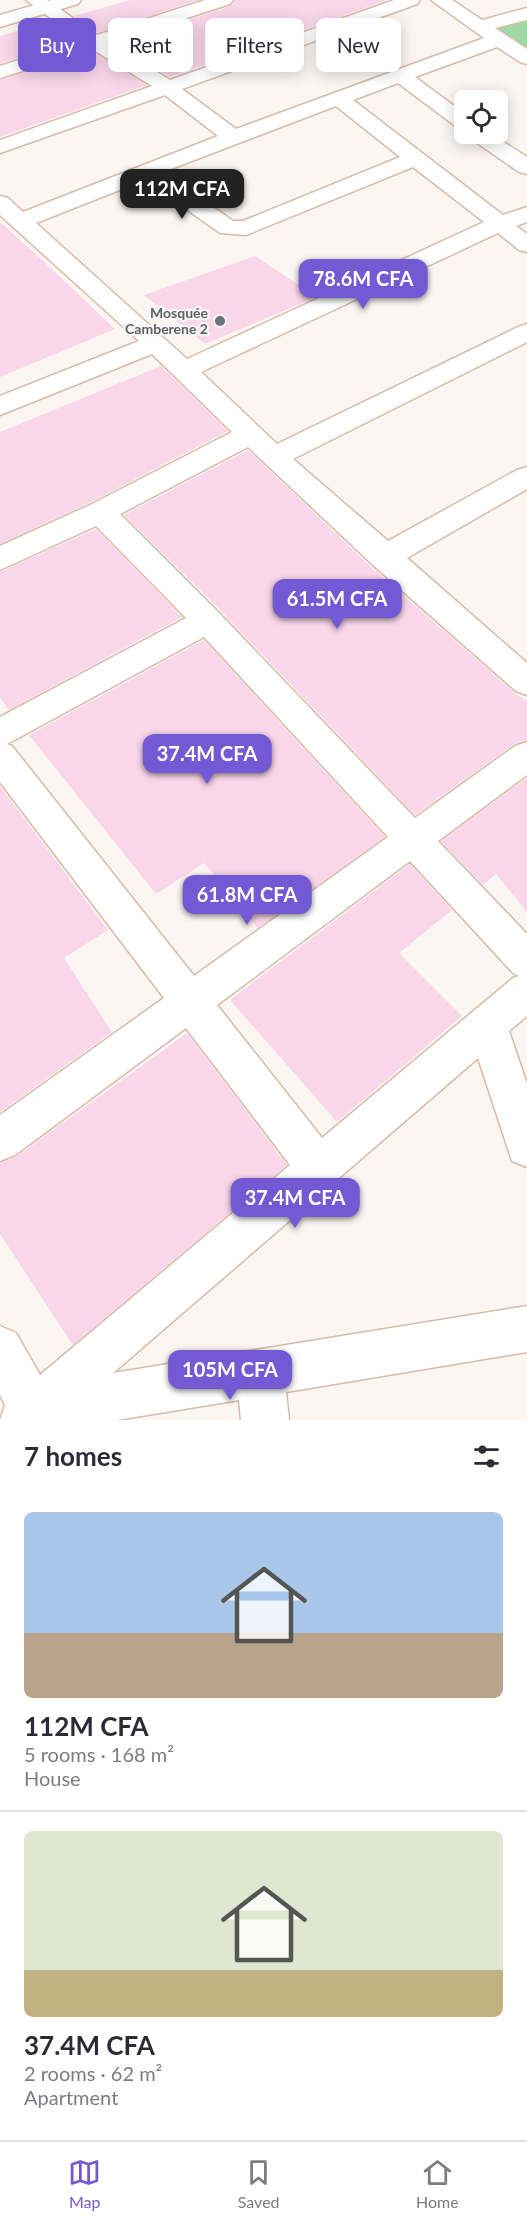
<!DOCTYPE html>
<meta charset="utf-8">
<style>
body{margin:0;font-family:Lato,sans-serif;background:#f7f7f7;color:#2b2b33;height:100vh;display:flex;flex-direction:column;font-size:22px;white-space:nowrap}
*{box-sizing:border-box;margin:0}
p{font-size:20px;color:#7c7c81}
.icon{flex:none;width:33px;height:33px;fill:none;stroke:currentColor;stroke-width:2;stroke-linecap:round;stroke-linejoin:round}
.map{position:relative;height:1420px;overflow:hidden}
.side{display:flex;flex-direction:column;background:#fff;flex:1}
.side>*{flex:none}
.banner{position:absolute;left:18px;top:18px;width:492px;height:54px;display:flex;gap:12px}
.fabs{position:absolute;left:454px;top:90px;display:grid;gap:12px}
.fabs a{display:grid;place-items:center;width:54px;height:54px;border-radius:9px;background:#fff;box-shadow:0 3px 15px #0003;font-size:30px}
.price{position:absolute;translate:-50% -51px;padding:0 14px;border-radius:12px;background:#7359d3;color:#fff;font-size:20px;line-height:39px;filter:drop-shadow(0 2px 3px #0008)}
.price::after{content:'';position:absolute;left:50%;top:36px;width:18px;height:14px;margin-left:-9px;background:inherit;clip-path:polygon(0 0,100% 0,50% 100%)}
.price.current{background:#222;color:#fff}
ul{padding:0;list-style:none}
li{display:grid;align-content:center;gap:12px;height:318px;padding:0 24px}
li+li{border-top:2px solid #e1e1e2}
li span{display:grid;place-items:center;height:186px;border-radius:9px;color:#555}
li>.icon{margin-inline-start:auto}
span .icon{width:108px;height:108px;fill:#fffc;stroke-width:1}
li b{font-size:26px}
h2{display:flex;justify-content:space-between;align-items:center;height:72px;padding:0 24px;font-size:26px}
.chip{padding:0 21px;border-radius:9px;background:#fff;box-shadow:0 3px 15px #0003;font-size:21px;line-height:54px}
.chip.current{background:#7359d3;color:#fff}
.tab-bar{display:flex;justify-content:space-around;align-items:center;height:84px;border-top:2px solid #e1e1e2;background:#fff;font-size:16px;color:#7c7c81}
.tab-bar a{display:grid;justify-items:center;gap:3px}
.tab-bar .current{color:#7359d3}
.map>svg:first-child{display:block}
</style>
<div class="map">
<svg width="527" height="1420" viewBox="0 0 527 1420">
<rect width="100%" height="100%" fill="#fbf6f2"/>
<!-- green -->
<path fill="#9ed9a7" d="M527,18v34l-36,-23z"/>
<!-- building -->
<path fill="#fad6eb" d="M130,0h68l-101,33 -23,-17z
M235,0h150v1l-215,76 -55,-33 116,-38z
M51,21l24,18 -75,25v-28z
M92,51l55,34 -147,52v-57z
M0,222l42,38 73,69 -115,48z
M255,256l62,41 -112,47 -61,-49z
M161,366l67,65 -139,72 -89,41v-112z
M248,450l123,117 144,126 12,8v39l-13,4 -99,71 -194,-204 -97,-96z
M96,529l86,88 -173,93 -9,-12v-126z
M204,640l181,197 -127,91 -54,-65 -48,31 -127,-159z
M527,778v134l-31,-38 -13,11 -42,-44z
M0,786l108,144 -44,28 48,74 -112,80z
M410,864l42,46 -53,43 63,63 -125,106 -107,-122z
M187,1033l100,132 -214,180 -73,-111v-71l16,-6z"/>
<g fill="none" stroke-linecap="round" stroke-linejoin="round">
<!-- street casing -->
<g stroke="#d7bbaa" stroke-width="3">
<path id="street" d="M26,0h21l50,35 108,-35h28l-3,4 -120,39 60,37 224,-80h26l-3,4 -235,85 54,40 248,-91 -53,-38h21l30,20 45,-12v12l-32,8 32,21v15l-7,-2 -23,-15 -82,30 50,37v16l-7,-2 -60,-45 -45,17 150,115 24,-8v15l-11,4 11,8v18l-8,-2 -21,-17 -297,139 76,72 241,-117 9,-3v18l-234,117 95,82 129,-71 10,-3v22l-120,69 120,105v32l-11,-4 -143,-126 -125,-118 -128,67 99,99 196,205 100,-72 12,-4v33l-89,66 89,93v82l-18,15 18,53v83l-15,-6 -34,-103 -365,315 414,-67v46l-241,40 3,28h-48l-2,-20 -122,20h-117l5,-15 -5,-10v-69l16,7 24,42 250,-210 -104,-137 -171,127 -15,6v-46l164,-117 -164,-216v-65l186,-99 -90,-92 -96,44v-24l90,-41 142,-73 -80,-78 -152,61v-19l139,-55 -139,-126v-19l8,2 15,14 195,-76 -53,-41 -165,58v-13l152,-54 -60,-37 -92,29v-12l80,-26zM336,106l64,51 -157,64h-10l-70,-49zM413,167l71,55 -297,137 -151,-136 109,-43 75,53 26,2zM204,637l184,200 -194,139 -182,-230 -5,-2zM410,861l103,112 6,3 -6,2 -191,160 -105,-133z
M466,134h25l36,23v17l-8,-2 -49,-34z"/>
</g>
<!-- secondary casing -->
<g stroke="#d7bbaa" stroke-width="3">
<path id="secondary" d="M52,0h29l-3,4 -78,23v-12z"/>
</g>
<!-- street -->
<use href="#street" fill="#fff" fill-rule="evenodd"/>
<!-- secondary -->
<use href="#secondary" fill="#fff" fill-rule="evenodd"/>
</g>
<!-- markers -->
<circle fill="#6b7280" stroke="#fbf6f2" stroke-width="2" cx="220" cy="321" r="6"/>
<g text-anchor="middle" stroke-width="4.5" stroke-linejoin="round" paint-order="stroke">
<!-- far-worship labels -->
<g font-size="14" font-weight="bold" fill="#5b616d" stroke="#fbf6f2" text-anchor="end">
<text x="208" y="318">Mosquée<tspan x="208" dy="16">Camberene 2</tspan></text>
</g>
</g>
</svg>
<div class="fabs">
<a><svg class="icon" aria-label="locate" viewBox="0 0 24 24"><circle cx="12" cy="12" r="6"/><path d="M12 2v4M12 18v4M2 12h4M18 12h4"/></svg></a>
</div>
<b class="price current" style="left:182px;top:220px">112M CFA</b>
<b class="price" style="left:363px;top:310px">78.6M CFA</b>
<b class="price" style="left:337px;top:630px">61.5M CFA</b>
<b class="price" style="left:207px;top:785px">37.4M CFA</b>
<b class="price" style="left:247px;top:926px">61.8M CFA</b>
<b class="price" style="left:295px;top:1229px">37.4M CFA</b>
<b class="price" style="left:230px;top:1401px">105M CFA</b>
<div class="banner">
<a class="chip current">Buy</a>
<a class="chip">Rent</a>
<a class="chip">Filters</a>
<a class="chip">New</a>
</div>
</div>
<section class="side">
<h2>7 homes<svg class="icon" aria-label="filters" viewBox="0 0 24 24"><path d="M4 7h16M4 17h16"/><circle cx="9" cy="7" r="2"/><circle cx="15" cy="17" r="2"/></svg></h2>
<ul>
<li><span style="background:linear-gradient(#a9c7e8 65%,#b9a48a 0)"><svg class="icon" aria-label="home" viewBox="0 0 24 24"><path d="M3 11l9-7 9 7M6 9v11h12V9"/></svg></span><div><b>112M CFA</b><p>5 rooms · 168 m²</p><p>House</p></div></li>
<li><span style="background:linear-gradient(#dfe7d0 75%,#c2b280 0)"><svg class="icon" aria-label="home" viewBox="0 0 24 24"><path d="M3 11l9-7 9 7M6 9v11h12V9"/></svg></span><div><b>37.4M CFA</b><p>2 rooms · 62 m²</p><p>Apartment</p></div></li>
</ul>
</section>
<nav class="tab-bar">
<a class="current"><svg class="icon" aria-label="map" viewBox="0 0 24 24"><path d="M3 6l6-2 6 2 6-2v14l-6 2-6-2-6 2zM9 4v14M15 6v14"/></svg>Map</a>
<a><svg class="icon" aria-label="saved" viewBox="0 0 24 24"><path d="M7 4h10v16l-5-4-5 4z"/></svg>Saved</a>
<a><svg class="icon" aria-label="home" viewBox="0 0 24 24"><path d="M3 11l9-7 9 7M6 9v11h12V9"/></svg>Home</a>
</nav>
